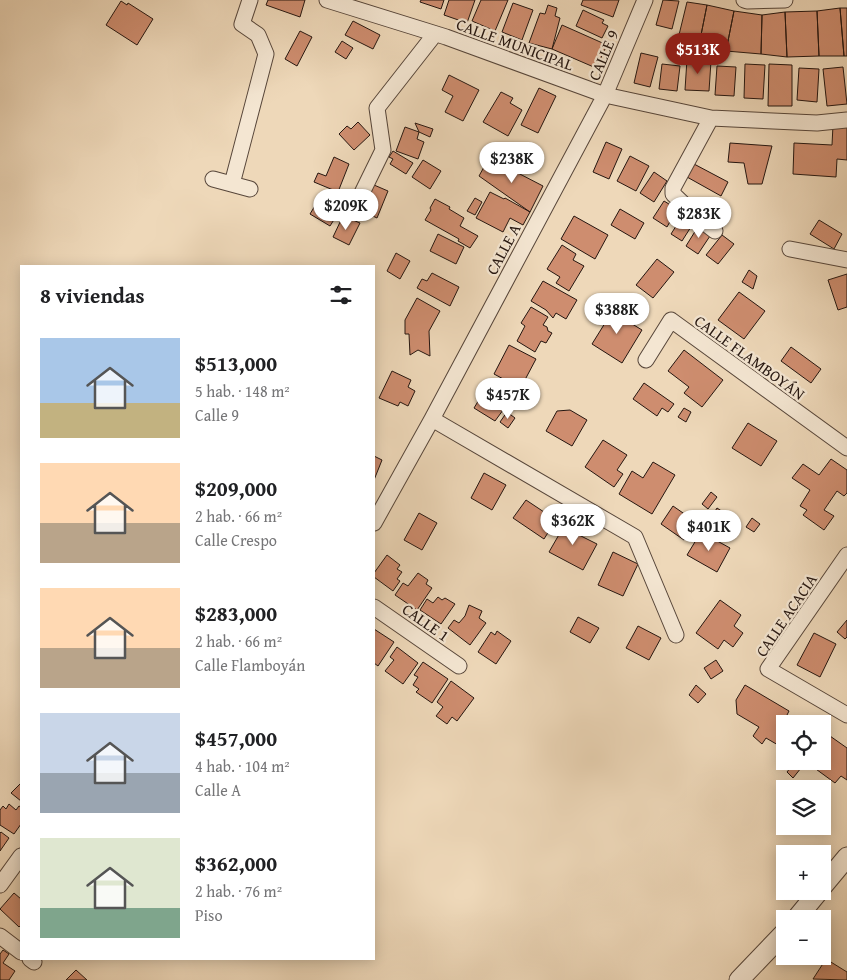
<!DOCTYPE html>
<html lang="es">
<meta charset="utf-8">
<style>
body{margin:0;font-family:"Gentium Book Plus",serif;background:#f6f6f6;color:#202124;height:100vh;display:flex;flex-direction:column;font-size:19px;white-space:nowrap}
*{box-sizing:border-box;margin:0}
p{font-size:16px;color:#757577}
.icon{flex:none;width:28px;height:28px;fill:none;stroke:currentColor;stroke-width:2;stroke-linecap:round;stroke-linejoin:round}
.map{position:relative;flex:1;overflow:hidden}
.details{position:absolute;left:20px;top:265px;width:355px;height:695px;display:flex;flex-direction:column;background:#fff;border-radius:0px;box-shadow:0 2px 12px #0003}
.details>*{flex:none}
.controls{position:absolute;left:776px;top:715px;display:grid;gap:10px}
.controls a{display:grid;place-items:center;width:55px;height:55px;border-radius:0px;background:#fff;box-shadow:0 2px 12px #0003;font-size:25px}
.price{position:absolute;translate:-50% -42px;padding:0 11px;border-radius:18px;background:#fff;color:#222;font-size:16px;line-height:32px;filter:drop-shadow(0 1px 2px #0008)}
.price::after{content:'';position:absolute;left:50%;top:30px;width:15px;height:11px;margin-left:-8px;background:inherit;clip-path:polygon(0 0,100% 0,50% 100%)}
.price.active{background:#8f2418;color:#fff}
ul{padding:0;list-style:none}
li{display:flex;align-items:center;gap:15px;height:125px;padding:0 20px}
li span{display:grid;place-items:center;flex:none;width:140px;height:100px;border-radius:0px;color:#555}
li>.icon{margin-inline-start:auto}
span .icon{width:60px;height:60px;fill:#fffc;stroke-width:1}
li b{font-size:21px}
h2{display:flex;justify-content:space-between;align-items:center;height:60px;padding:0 20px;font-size:21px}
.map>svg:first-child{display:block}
</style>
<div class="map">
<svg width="847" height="980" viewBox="0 0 847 980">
<rect width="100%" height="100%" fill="#eed8b9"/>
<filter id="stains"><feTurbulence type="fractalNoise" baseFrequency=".004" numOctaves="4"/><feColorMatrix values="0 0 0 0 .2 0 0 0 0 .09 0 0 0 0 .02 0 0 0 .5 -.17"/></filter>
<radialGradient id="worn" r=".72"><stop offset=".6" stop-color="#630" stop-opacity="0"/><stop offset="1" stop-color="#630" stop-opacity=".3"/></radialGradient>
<!-- building -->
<path fill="#ce8d6f" stroke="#251610" d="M268,0h37l-5,17 -34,-12z
M421,0h23l-3,9 -21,-7z
M449,0h26l-8,23 -23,-8z
M481,0h27l-13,31 -23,-10z
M583,0h36l-6,17 -32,-12z
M663,0l16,1 -7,28 -16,-4z
M121,1l6,4 1,-2 25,16 -16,26 -31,-20z
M687,2l20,3 -8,40 -21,-6z
M513,3l20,7 -11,30 -20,-8z
M548,5l9,3 -2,8 5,2 -8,31 -23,-6 11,-30 5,1z
M707,5l27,6 -8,40 -27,-6z
M840,8l4,48h-25l-2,-45z
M840,8h7v48h-3z
M583,10l21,10 -2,3 6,3 -6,12 -26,-12z
M734,11l28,4 -1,39 -35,-3z
M817,11l2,45 -32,1 -2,-45z
M785,12l2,45 -26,-3 1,-39z
M353,21l27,14 -7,14 -28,-14z
M562,25l45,20 -11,23 -44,-19z
M300,31l12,6 -15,29 -12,-7z
M342,41l11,7 -7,11 -11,-7z
M641,53l17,4 -8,30 -16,-4z
M687,59l24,2 -2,30 -24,-1z
M662,64l18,2 -3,25 -18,-2z
M745,64l20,1 -2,34 -19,-1z
M769,64l23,1v41h-24z
M717,66l19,1 -2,29 -19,-1z
M843,67l4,37 -20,2 -4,-37z
M799,68l20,1 -2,33 -20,-2z
M449,75l30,15 -16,31 -18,-9 8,-16 -11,-6z
M539,88l17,8 -18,37 -17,-8z
M501,92l12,6 -3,5 12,7 -14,26 -25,-14z
M358,122l12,13 -16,15 -15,-16 8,-8 4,3z
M415,123l18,6 -3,8 -11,-5z
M833,125l14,1v34l-10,-1 -1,18 -43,-3 1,-31 38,2z
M405,127l14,5 -2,7 7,3 -6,17 -22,-8z
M606,142l16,7 -13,30 -16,-7z
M730,143l42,3 -10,38h-14l-4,-21 -16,-1z
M393,151l20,12 -7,11 -16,-10 3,-5 -4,-2z
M630,156l19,10 -13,25 -19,-10z
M334,157l15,7 -11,28 -24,-10 4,-9 8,3z
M489,158l54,28 -13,26 -51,-36z
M423,160l18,11 -11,18 -18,-12z
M694,164l34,18 -7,14 -34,-19z
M654,172l13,9 -13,21 -14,-9z
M374,185l14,6 -11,27 -15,-7z
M490,192l14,7 1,-1 25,14 -7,13 -13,-7 -7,14 -27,-14z
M322,194l20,13 -12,19 -20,-12z
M475,198l7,4 -7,13 -8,-4z
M435,199l15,8 -1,2 15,9 -4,8 18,10 -8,12 -12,-7 1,-2 -34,-19 6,-10 -1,-2z
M664,201l13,8 -10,18 -14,-9z
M620,209l24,14 -9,16 -24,-14z
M685,212l11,7 -14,22 -11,-7z
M574,216l34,19 -13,24 -34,-20z
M342,218l5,3 1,-3 12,5 -11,22 -16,-8z
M819,220l23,14 -8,15 -24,-15z
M699,225l13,8 -14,21 -12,-8z
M438,234l26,13 -8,17 -26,-13z
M722,235l12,9 -16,20 -12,-9z
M562,245l14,9 -3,6 11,6 -15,25 -13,-8 4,-6 -13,-8z
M396,253l14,8 -10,18 -13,-8z
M657,259l17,13 -21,26 -17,-13z
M749,270l8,6 -4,13 -11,-7z
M432,273l27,14 -9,19 -33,-18 5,-9 5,2z
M847,274v33l-9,3 -10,-30z
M543,281l34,19 -11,19 -10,-6 -3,5 -7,-8 -15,-9z
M739,292l26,19 -21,28 -26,-19z
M417,298l23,13 -11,20 1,25 -12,-6 -8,5 -1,-21h-4v-14z
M531,307l17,10 -5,8 4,2 1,4 4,2 -6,10 -5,-2 -6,11 -18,-11 8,-15 -4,-3z
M615,307l17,10 -3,5 13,8 -20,33 -30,-19z
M509,345l27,14 -18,34 -13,-7 2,-5 -13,-7z
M791,347l30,22 -10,14 -30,-22z
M684,350l39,30 -21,27 -18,-14 5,-6 -21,-16z
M392,371l19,9 -3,7 7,4 -7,15 -8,-4 -2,4 -19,-8z
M644,383l30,21 -6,8 -6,-4 -5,8 -24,-17z
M488,385l11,8 -4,6 11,7 -11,15 -21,-13z
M684,408l7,4 -5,10 -8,-5z
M570,410l17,10 -15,26 -26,-15 11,-20z
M507,412l8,6 -7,10 -8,-6z
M748,423l29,18 -16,25 -29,-18z
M603,440l24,15 -10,15 6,4 -9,13 -29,-20z
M374,456l8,4 -8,20z
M831,459l16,11v23l-3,3 -7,-5 -13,19 10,6 -10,14 -21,-15 4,-5 -7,-4 10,-16 -18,-12 11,-14 16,11z
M653,462l22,13 -23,39 -33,-20 13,-23 11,7z
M484,473l22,12 -14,25 -21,-12z
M711,492l6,5 -9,12 -6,-5z
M526,500l30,20 -12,19 -31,-21z
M673,506l23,16 -12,18 -23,-16z
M717,508l6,4 -5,10 -7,-4z
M419,513l18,10 -15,27 -18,-10z
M752,518l8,6 -6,8 -8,-5z
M568,519l15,9 -4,7 18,9 -14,26 -34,-18z
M701,532l29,16 -13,24 -30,-17z
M613,552l25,12 -15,32 -25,-11z
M387,555l13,10 -3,4 5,3 -5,7 3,2 -7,10 -19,-14v-4z
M418,573l10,7 -2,4 6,4 -15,22 -22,-15 8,-12 5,3z
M438,597l4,3 3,-2 10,6 -14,20 -21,-14 7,-11 6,4z
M720,600l21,15 -7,11 9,7 -10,14 -9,-7 -6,9 -22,-16z
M469,605l13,6 -3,7 7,5 -16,22 -22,-17 6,-8 5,3 6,-7z
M578,617l21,11 -9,15 -20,-11z
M847,620v17l-2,2 -8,-7z
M638,626l23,12 -12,22 -23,-12z
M374,629l20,13 -16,24 -4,-3z
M497,631l14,10 -15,23 -18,-12 13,-20 4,3z
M814,633l22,11 -16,33 -23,-12z
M397,647l21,16 -15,21 -18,-13 9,-11 -4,-3z
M716,660l7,11 -12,8 -7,-11z
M423,662l25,17 -16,24 -16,-11 3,-3 -6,-4 5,-8 -4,-2z
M451,681l23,17 -17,23 -5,-4 -5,7 -11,-8 7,-9 -6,-5z
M696,685l10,9 -8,9 -9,-8z
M745,685l44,26 -4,8 6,3 -1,2h-5v9l-7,12 -12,-7 -4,6 -9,-8 6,-9 -22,-13 -1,-14z
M830,736l17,12v32l-6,-4 -6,7 -26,-19 2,-3h11v-15z
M795,762l6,6 -8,10 -6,-6z
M21,783v18l-10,-8z
M9,804l7,6 3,-4 2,1v17l-7,10 -14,-9v-15l3,-4 3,3z
M1,832l8,6 -9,13v-18z
M14,893l7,6v26l-2,2 -19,-18z
M3,950l6,4 -6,9 12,8 -6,9h-9v-26z
M826,959l21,13v8l-34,-1z
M76,970l11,10h-21z"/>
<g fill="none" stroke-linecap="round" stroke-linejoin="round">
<!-- minor casing -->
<g stroke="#57463a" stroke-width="17">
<path id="minor" d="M327,0l119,37 159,58 106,23 106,5 30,-3
M744,0l3,1 38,-1
M711,118l-38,70v6l24,23 18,14
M213,179l37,10
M232,184l34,-130 -8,-19 -16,-11 8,-24
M361,195l22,-45 -6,-42 58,-74
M790,249l57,11
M646,360l25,-40 176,128
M432,419l203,118 41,98
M374,523l58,-104 173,-324 40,-95
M847,555l-79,114 79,46
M374,607l85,59
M0,885l21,-29
M0,936l21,16
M30,959l4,3"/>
</g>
<!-- tertiary casing -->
<g stroke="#57463a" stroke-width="21">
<path id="tertiary" d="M822,887l25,-30
M796,919l23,-28
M739,980l46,-48"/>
</g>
<!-- minor -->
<use href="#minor" stroke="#f4e6d2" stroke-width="15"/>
<!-- tertiary -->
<use href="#tertiary" stroke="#f4e6d2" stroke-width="19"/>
</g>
<g text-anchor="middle" stroke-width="4.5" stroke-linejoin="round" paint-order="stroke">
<!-- street labels -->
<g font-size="16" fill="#251610" stroke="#f4e6d2">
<text transform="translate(515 44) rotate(20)" y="6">CALLE MUNICIPAL</text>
<text transform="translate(603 55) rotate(-67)" y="6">CALLE 9</text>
<text transform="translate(503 249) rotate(-62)" y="6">CALLE A</text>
<text transform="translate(750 357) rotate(36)" y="6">CALLE FLAMBOYÁN</text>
<text transform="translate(786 615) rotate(-56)" y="6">CALLE ACACIA</text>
<text transform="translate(426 622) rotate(35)" y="6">CALLE 1</text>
</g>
</g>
<rect width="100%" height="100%" filter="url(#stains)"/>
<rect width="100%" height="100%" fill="url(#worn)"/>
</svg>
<div class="controls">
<a><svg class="icon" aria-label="locate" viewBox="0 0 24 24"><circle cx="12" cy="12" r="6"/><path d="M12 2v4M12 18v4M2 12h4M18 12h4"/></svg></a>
<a><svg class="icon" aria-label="layers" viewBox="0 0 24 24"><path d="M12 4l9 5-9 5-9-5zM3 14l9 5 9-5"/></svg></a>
<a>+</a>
<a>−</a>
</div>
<b class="price active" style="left:698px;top:75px">$513K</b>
<b class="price" style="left:512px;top:184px">$238K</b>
<b class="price" style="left:346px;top:231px">$209K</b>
<b class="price" style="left:699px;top:239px">$283K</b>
<b class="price" style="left:617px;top:335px">$388K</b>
<b class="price" style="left:508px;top:420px">$457K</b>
<b class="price" style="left:573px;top:546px">$362K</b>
<b class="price" style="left:709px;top:552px">$401K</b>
<section class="details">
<h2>8 viviendas<svg class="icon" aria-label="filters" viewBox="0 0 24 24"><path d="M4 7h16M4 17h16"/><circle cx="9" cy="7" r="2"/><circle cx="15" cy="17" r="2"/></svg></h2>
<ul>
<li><span style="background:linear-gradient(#a9c7e8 65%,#c2b280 0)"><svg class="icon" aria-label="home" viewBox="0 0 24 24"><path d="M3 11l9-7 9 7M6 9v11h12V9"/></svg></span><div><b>$513,000</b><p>5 hab. · 148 m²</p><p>Calle 9</p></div></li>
<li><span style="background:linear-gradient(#ffd9b3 60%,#b9a48a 0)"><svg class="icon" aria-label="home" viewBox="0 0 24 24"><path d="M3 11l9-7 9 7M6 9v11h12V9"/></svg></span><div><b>$209,000</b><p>2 hab. · 66 m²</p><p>Calle Crespo</p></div></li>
<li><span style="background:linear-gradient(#ffd9b3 60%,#b9a48a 0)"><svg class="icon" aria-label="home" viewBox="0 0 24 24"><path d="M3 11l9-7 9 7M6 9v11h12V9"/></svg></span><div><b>$283,000</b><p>2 hab. · 66 m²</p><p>Calle Flamboyán</p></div></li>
<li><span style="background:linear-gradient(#c9d6e8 60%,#9aa5b1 0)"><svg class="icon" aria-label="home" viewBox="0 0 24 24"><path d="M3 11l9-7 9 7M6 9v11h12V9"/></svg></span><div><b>$457,000</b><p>4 hab. · 104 m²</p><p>Calle A</p></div></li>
<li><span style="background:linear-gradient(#dfe7d0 70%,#7fa58c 0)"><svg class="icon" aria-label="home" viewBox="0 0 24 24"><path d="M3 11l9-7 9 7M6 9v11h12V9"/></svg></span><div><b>$362,000</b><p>2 hab. · 76 m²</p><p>Piso</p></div></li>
</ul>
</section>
</div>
